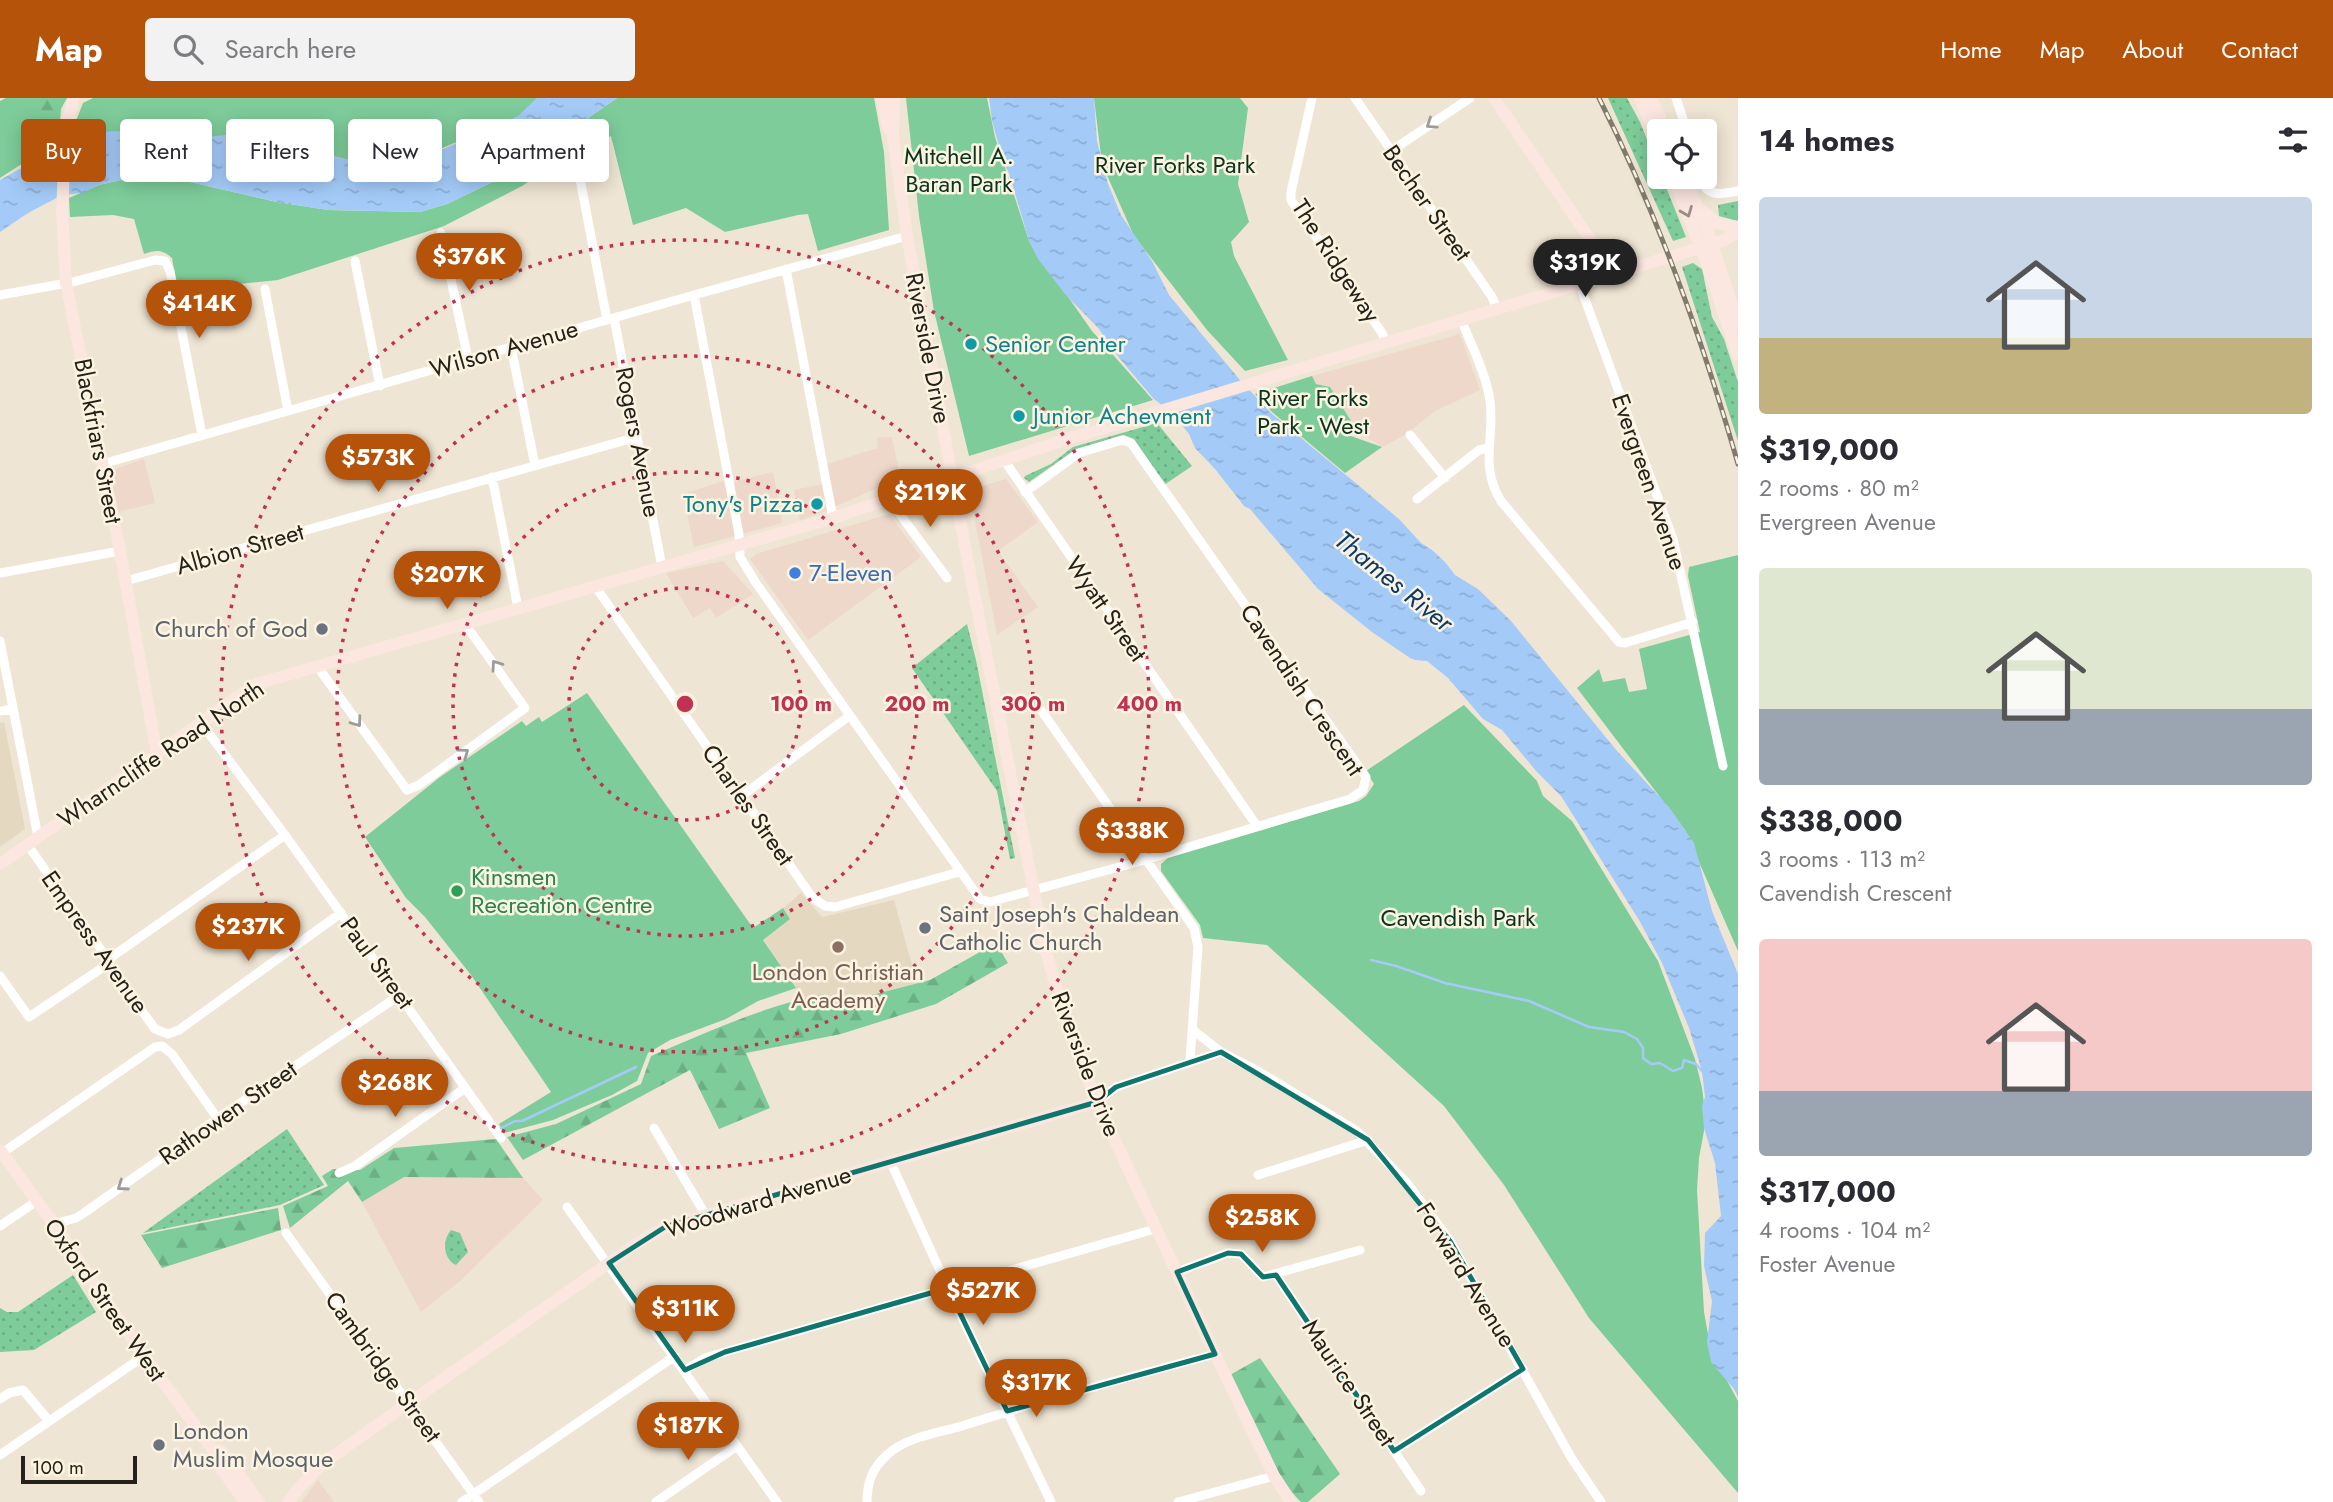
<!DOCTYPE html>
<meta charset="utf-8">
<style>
body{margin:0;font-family:Jost,sans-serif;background:#f2f2f3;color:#2b2b33;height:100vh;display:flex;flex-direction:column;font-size:26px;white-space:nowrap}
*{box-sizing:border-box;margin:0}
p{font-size:23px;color:#7c7c81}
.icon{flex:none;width:38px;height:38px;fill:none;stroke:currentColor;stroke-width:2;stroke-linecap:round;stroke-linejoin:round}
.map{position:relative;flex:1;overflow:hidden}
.side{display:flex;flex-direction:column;background:#fff;width:595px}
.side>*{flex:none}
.guide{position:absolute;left:21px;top:21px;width:665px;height:63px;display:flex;gap:14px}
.controls{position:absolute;left:1647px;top:21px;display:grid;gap:14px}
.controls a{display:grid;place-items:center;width:70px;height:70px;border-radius:7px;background:#fff;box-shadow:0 4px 18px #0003;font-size:35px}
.scale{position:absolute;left:21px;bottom:18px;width:116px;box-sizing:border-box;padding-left:7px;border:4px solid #25221b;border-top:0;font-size:19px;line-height:24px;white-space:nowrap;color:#25221b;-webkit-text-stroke:5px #fcf3e1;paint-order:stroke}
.price{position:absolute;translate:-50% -60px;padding:0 16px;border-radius:24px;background:#b45309;color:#fff;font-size:23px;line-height:46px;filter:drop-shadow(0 2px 4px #0008)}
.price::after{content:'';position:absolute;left:50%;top:42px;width:21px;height:16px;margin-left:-10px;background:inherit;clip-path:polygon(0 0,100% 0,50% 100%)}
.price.selected{background:#222;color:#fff}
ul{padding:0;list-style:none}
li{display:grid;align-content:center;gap:14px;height:371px;padding:0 21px}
li span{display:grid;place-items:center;height:217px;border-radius:7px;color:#555}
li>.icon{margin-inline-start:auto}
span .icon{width:126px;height:126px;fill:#fffc;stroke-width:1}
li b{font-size:30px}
h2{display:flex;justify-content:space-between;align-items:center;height:84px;padding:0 21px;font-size:30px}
.tag{padding:0 24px;border-radius:7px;background:#fff;box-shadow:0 4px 18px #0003;font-size:24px;line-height:63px}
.tag.selected{background:#b45309;color:#fff}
header{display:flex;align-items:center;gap:42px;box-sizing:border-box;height:98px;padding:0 35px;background:#b45309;color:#fff}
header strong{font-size:33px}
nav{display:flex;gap:38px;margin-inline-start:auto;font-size:24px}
.search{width:490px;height:63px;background:#f2f2f3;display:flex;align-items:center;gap:18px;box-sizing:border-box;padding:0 24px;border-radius:7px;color:#7c7c81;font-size:26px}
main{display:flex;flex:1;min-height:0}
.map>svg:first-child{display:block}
</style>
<header>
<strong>Map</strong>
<div class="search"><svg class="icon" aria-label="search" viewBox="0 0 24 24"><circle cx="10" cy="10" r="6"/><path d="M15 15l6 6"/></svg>Search here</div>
<nav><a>Home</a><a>Map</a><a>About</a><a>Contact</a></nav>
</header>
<main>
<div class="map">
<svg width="1738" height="1404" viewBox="0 0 1738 1404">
<defs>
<pattern id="grass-dots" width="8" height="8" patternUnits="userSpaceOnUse" patternTransform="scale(1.75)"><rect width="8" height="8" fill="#7ecc9a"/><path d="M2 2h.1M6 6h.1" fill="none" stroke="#6daf84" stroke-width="1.8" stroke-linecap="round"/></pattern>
<pattern id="forest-firs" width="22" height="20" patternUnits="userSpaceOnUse" patternTransform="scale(1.75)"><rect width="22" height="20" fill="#7ecc9a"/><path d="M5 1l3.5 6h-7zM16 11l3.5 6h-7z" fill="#6daf84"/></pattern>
<pattern id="water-ripples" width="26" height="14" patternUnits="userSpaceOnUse" patternTransform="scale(1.75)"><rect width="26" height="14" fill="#a4cbf8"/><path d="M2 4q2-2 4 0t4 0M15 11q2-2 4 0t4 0" fill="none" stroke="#8daed4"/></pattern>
</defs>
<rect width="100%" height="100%" fill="#efe5d4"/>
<!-- commercial -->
<path fill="#edd8ca" d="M1460,236l20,56 -45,21 -30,24 -23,12 -26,-18 -26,-42 -14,-3 -4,-8z
M892,339l8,41 -77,34 -23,8 -6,-30 29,-6 -3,-18 58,-18 -1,-10z
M144,361l11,44 -38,9 -8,-41z
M773,374l9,51 -88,24 -11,-53 43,-14 8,2z
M1006,381l32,43 -40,29 40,56 -41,28 -28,-145z
M889,416l32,43 -113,83 -58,-81 6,-5z
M723,463l30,33 -37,24 -6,-10 -17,10 -27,-45z
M404,1079l119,1 20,22 -83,81 -39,31 -59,-110z
M318,1382l16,22h-33z"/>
<!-- built -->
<path fill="#e5d8c1" d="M4,624l21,107 -25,18v-124z
M801,795l21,24 72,-17 23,83 -89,23 -4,-12 -25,5 -3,-11 -33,-49 27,-20 -7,-11z"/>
<!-- grass -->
<path fill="url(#grass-dots)" d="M1608,0h19l13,24 19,47v8h3l24,60 -13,4z
M1738,103v20l-19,-5 -1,-11z
M1693,165l9,6 10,48 12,22 14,43v59l-56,-174z
M1157,325l35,43 -28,19 -30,-46 -10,-4 -48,14 -47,33 -5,-4 1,-2 26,-12 22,-17z
M967,526l9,36 39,198 -5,1 -13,-68 -85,-123z
M287,1031l37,56 -44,20 -137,28z
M451,1132l9,3 8,19 -12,13c-13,-6 -14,-25 -5,-35z
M73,1177l23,37 -62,38 -34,2v-44l7,4h11z"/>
<!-- forest -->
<path fill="url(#forest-firs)" d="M8,0h59l-6,11 -2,24 -35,15 -24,-43z
M996,845l12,20 -72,41 -95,30 -95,19 24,55 -51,21 -29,-59 -167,90 -16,-23 49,-13 85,-40 10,-28c56,-24 113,-50 173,-62l5,12 101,-26z
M496,1041l27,39 -119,-1 -42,25 -14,-21 -58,47 -7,-22 45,-20 -6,-10 11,-7 27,1 34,-22z
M278,1110l3,22 -119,38 -21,-33z
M1260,1260l80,116 -32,28h-7c-27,-25 -53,-92 -71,-127z"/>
<!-- park -->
<path fill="#7ecc9a" d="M6,0h24l21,32 -6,19 -45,29v-77z
M93,0h453l-40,29 -52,16 -25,11 -38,5 -33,1 -13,-1 -42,-11 -13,2c-71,-11 -145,-25 -216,-9v-15l9,-23z
M617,0h257l10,54 5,78 -71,21 -10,-37 -10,1 -73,17 -39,-24 -53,17 -22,-89 -34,19 -6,-1 -49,32 -78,40 -166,54 -60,6 4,22 -40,8 -10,-58c-10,-9 -16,-8 -28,-4l-10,-35 -21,-4 -43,2 -1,-19 30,-13 35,-8 16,3 27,-1 100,23 51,8 92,2 27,-8 56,-27z
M906,0h81l8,39 34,104 63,90 61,69 -184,56 -35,-145 -15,-95z
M1094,0h146l8,10 -10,76 11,38 -18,20 3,14 54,104 -43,11 -38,-41 -73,-94 -32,-72z
M1312,278l4,8 14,3 26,42 -8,6 34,12 -37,26 -73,-61 -17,-18z
M1738,457v396l-53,-121 -108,-142 22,-19 4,13 22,-4 4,14 18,-3 -8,-40 61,-17 -12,-56 1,-9z
M587,595l166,235 30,-20 7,11 -27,21 33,48 -38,13 -32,18 -56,21 -22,13 -11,28 -25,14 -59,25 -49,13 -5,-9 52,-32 -80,-117 -46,-58 -19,-19 -41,-61 75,-60 82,-56 4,5 13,-9 3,5z
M1464,607l73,76 6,15 29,25 86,140 37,98 7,29 4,32 -7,38 -2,32 7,122 7,39 27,50v92l-149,-175 -85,-133 -60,-79 -177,-161 -64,-7 -3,-13 -39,-54v-7l7,-6 191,-57 7,-5 8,-12 -8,-13z"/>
<!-- water -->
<path fill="url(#water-ripples)" d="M537,0h80l-114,79 -56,27 -27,8 -92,-2 -51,-8 -100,-23 -27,1 -16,-3 -35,8 -17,8 -20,2 -34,18 -28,19v-52l50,-28 4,-19 112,-3 39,7 21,-2 48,8 16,6 13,-1 42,11 35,1 61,-10 77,-34z
M989,0h105l3,43 11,43 13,31 31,46 17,34 71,85 31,33 128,106 22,24 11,7 13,12 10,13 23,14 33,32 106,130 52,56 25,36 18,68 26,63v423l-4,-8 -23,-27 -4,-20 5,-41 -8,-35 1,-33 16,-17 -6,-53 -11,-35 -2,-22 3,-9 -3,-26 -13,-43 -27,-65 -23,-43 -78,-124 -24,-24 -35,-42 -19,-11 -35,-41 -21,-17 -12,-1 -5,-2 -38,-26 -54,-43 -68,-80 -6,-3 -29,-37 -20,-21 -6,-14 -15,-19 -21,-17 -33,-39 -21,-30 -34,-35 -27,-35 -9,-18 -20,-68 -5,-9 -12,-43z"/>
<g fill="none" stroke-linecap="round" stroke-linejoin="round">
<!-- stream -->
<path stroke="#a4cbf8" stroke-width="2.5" d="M1371,862l25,6 49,17 84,18 60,26 35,5 13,7 6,9v10l8,6 9,-1 13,8 9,-3 2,-8 12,4 7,8
M501,1030l14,-7h7l114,-54"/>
<!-- street -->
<path stroke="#fff" stroke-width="9" d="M1312,0l-21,94v8l91,133 4,9
M1355,0l137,199 5,12
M1676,0l11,33
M1391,53l79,-53
M576,60l31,162
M1700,79c6,20 20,18 38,14
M441,135l27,126
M355,163l25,125
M786,171l47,249
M1579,185l94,256 50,227
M265,191l23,122
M0,197l73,-13 82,-22 10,1 5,10 32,164
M694,197l45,239 1,23 16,26 224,316 10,3 155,-42 205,-61 13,-9 3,-13 -235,-334 -9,-3 -43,13 -54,39
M614,220l48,249
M1461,221c10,26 25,54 29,82 5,37 -11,65 11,100l118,141 6,1 68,-21
M511,249l24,118
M1410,337l35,43
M1004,362l253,366
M102,366l592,-169 213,-59
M492,379l26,131
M888,400l59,80
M1417,401l62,-49 9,-2
M0,475l120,-22
M126,483l511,-144
M595,488l217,311 13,9 10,1 124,-35
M0,543l38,196
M317,568l90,124 12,-5 106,-77 -60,-84
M999,610l30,-6 12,8 153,218 4,19 -8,114
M0,613l13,-2
M201,625l84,112 216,303
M743,697l106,-79
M27,746l75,107 6,13 47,65 13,5 11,-4 162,-117
M0,878l29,41 79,-53 5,-8 172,-121
M1193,932l28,22
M1097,1004l19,-15 105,-35 37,19 99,60 50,52 43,58 122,218 29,43
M654,1030l51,86
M2,1055l153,-106 7,-1 10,8 46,65
M891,1065l60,132 100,207
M339,1075l16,-7 110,-78
M1258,1077l110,-35
M567,1109l210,295
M54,1126l22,-6 8,-5 137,-97 179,-121
M0,1128l37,-25
M286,1135l193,269
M1177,1174l51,-19 13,1 22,23 97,-27
M1276,1177l145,216
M685,1272l20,-12 20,-6 430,-123
M0,1301l9,-6 14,-3 26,31
M1394,1353l129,-82
M0,1357l144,-99
M462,1404l213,-146
M656,1404l81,-56
M867,1404c0,-19 5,-34 20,-47 19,-18 51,-22 75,-29 83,-27 168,-49 253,-72
M1178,1404l96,-26"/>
<!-- secondary -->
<path stroke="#fbe6e0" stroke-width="12" d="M74,0l-8,28 -4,86 4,71 54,268 37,203
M882,0l6,31
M894,0l-1,40 14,98 63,337 76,378 22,77 29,74 118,252 59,122 17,26
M1494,0l102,150 5,18 -3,12
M1640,0l19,44
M1651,0l15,33
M1673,79l33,84 32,94
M1685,79l23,55 30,91
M1701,112l16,13 21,4
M0,766l256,-180 577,-166 228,-77 661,-200 16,-9
M0,1052l54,74 90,132 68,92 9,20 24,34
M212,1350l10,3 37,51
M288,1404l10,-13 25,-26 316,-221 26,-15 432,-125"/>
<!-- rail casing -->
<g stroke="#817a6f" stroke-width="5">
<path id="rail" d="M1599,0c59,117 103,240 139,366"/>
</g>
<!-- rail -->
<use href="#rail" stroke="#fcf3e1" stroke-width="2.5" stroke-dasharray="8" stroke-linecap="butt"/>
</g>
<!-- one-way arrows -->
<defs><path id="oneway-chevron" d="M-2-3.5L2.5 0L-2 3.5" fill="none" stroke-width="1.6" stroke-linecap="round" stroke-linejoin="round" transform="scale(1.75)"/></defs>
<g stroke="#9d9c98">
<use href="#oneway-chevron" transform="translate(1431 26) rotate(146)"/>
<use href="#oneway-chevron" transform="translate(496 567) rotate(-125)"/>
<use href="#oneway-chevron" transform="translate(357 624) rotate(54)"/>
<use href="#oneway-chevron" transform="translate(464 655) rotate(-36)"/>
<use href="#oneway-chevron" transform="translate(122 1088) rotate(145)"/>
</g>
<use stroke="#9b8e87" href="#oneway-chevron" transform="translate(1687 114) rotate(68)"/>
<!-- marked area -->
<path fill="none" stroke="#0f766e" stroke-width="5" stroke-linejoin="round" d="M1221,954l147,88 82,101 73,128 -129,82 -118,-176 -13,2 -22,-23 -13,-1 -51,19 38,82 -208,57 -59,-123 -223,64 -40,18 -76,-107 56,-36 432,-125 19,-15z"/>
<!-- distance rings -->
<g fill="none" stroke="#c13152" stroke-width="3.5" stroke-dasharray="3.5 7">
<circle cx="685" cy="606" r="116"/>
<circle cx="685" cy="606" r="232"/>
<circle cx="685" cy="606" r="348"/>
<circle cx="685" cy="606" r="464"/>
</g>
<!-- markers -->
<g fill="#0f9aa8" stroke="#fcf3e1" stroke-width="2.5">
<circle cx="971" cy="246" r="7"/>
<circle cx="1019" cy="318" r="7"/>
<circle cx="817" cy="406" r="7"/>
</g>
<circle fill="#3f7fe0" stroke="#fcf3e1" stroke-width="2.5" cx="795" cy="475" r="7"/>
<g fill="#6b7280" stroke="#fcf3e1" stroke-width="2.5">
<circle cx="322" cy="531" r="7"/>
<circle cx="925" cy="830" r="7"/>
<circle cx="159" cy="1347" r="7"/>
</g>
<circle fill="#2e9e5b" stroke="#fcf3e1" stroke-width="2.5" cx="457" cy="793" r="7"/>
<circle fill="#8d6e63" stroke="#fcf3e1" stroke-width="2.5" cx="838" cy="849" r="7"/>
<g text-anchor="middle" stroke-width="5" stroke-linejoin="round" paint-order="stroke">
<!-- park labels -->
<g font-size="24" fill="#09341d" stroke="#fcf3e1">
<text x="959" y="66">Mitchell A.<tspan x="959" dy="28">Baran Park</tspan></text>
<text x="1175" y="75">River Forks Park</text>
<text x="1313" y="308">River Forks<tspan x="1313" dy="28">Park - West</tspan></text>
<text x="1458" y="828">Cavendish Park</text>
</g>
<!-- street labels -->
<g font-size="24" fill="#25221b" stroke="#fcf3e1">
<text transform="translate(1427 105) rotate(55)" y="8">Becher Street</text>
<text transform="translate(1336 163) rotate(57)" y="8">The Ridgeway</text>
<text transform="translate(928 250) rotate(79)" y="8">Riverside Drive</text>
<text transform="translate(504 251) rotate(-16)" y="8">Wilson Avenue</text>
<text transform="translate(98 343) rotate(79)" y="8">Blackfriars Street</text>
<text transform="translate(638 344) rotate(79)" y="8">Rogers Avenue</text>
<text transform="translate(1649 384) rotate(71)" y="8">Evergreen Avenue</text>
<text transform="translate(240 451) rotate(-16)" y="8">Albion Street</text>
<text transform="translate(1106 511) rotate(55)" y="8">Wyatt Street</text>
<text transform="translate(1302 592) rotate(56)" y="8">Cavendish Crescent</text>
<text transform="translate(161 656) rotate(-34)" y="8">Wharncliffe Road North</text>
<text transform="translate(748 707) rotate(55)" y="8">Charles Street</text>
<text transform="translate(95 844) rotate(55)" y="8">Empress Avenue</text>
<text transform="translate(377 865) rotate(54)" y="8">Paul Street</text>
<text transform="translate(1086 966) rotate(69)" y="8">Riverside Drive</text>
<text transform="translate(228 1015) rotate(-35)" y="8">Rathowen Street</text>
<text transform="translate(758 1104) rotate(-17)" y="8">Woodward Avenue</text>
<text transform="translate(1466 1177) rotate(58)" y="8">Forward Avenue</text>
<text transform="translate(105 1202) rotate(55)" y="8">Oxford Street West</text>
<text transform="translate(383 1269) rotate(54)" y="8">Cambridge Street</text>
<text transform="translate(1349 1285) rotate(56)" y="8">Maurice Street</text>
</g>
<!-- culture labels -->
<g font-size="24" fill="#0d838f" stroke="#fcf3e1" text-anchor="start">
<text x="985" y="254">Senior Center</text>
<text x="1033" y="326">Junior Achevment</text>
<text x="803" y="414" text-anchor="end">Tony's Pizza</text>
</g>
<!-- shop labels -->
<g font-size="24" fill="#366cbe" stroke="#fcf3e1" text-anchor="start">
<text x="809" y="483">7-Eleven</text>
</g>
<!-- worship labels -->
<g font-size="24" fill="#5b616d" stroke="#fcf3e1" text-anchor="start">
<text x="308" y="539" text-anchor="end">Church of God</text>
<text x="939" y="824">Saint Joseph's Chaldean<tspan x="939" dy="28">Catholic Church</tspan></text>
<text x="173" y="1341">London<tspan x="173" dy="28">Muslim Mosque</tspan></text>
</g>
<!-- leisure labels -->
<g font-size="24" fill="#27864d" stroke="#fcf3e1" text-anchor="start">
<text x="471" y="787">Kinsmen<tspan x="471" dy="28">Recreation Centre</tspan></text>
</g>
<!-- education labels -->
<g font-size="24" fill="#785e54" stroke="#fcf3e1">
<text x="838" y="882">London Christian<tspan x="838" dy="28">Academy</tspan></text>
</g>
<!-- water labels -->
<g font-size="26" font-style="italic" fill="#0a3b69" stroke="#fcf3e1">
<text transform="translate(1394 483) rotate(39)" y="9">Thames River</text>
</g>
</g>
<circle cx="685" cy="606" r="10" fill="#c13152" stroke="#fcf3e1" stroke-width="3.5"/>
<g font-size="21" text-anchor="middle" font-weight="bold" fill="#c13152" stroke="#fcf3e1" stroke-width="5" stroke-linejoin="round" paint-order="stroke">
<text x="801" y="613">100 m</text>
<text x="917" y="613">200 m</text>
<text x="1033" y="613">300 m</text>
<text x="1149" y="613">400 m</text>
</g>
</svg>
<div class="controls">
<a><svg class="icon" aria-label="locate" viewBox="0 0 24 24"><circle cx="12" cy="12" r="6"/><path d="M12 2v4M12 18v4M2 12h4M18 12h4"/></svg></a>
</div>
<div class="scale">100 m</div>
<b class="price" style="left:469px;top:195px">$376K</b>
<b class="price selected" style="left:1585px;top:201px">$319K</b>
<b class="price" style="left:199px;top:242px">$414K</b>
<b class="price" style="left:378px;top:396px">$573K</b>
<b class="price" style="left:930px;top:431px">$219K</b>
<b class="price" style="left:447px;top:513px">$207K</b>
<b class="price" style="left:1132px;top:769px">$338K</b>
<b class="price" style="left:248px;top:865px">$237K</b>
<b class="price" style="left:395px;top:1021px">$268K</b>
<b class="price" style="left:1262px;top:1156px">$258K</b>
<b class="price" style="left:983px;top:1229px">$527K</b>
<b class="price" style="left:685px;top:1247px">$311K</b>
<b class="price" style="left:1036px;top:1321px">$317K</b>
<b class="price" style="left:688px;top:1364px">$187K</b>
<div class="guide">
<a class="tag selected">Buy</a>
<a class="tag">Rent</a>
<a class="tag">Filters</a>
<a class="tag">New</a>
<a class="tag">Apartment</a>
</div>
</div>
<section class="side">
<h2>14 homes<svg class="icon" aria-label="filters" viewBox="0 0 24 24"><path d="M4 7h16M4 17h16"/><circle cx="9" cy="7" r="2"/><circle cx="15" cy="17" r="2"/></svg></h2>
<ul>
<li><span style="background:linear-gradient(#c9d6e8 65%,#c2b280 0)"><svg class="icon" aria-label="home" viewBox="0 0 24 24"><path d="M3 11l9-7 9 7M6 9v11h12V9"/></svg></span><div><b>$319,000</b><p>2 rooms · 80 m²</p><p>Evergreen Avenue</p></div></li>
<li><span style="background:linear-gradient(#dfe7d0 65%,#9aa5b1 0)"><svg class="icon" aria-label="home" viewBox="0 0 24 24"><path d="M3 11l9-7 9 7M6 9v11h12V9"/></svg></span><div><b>$338,000</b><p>3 rooms · 113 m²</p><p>Cavendish Crescent</p></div></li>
<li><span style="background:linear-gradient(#f6c9c9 70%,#9aa5b1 0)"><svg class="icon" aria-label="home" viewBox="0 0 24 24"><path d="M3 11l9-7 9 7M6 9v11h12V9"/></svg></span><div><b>$317,000</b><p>4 rooms · 104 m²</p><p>Foster Avenue</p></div></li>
</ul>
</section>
</main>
